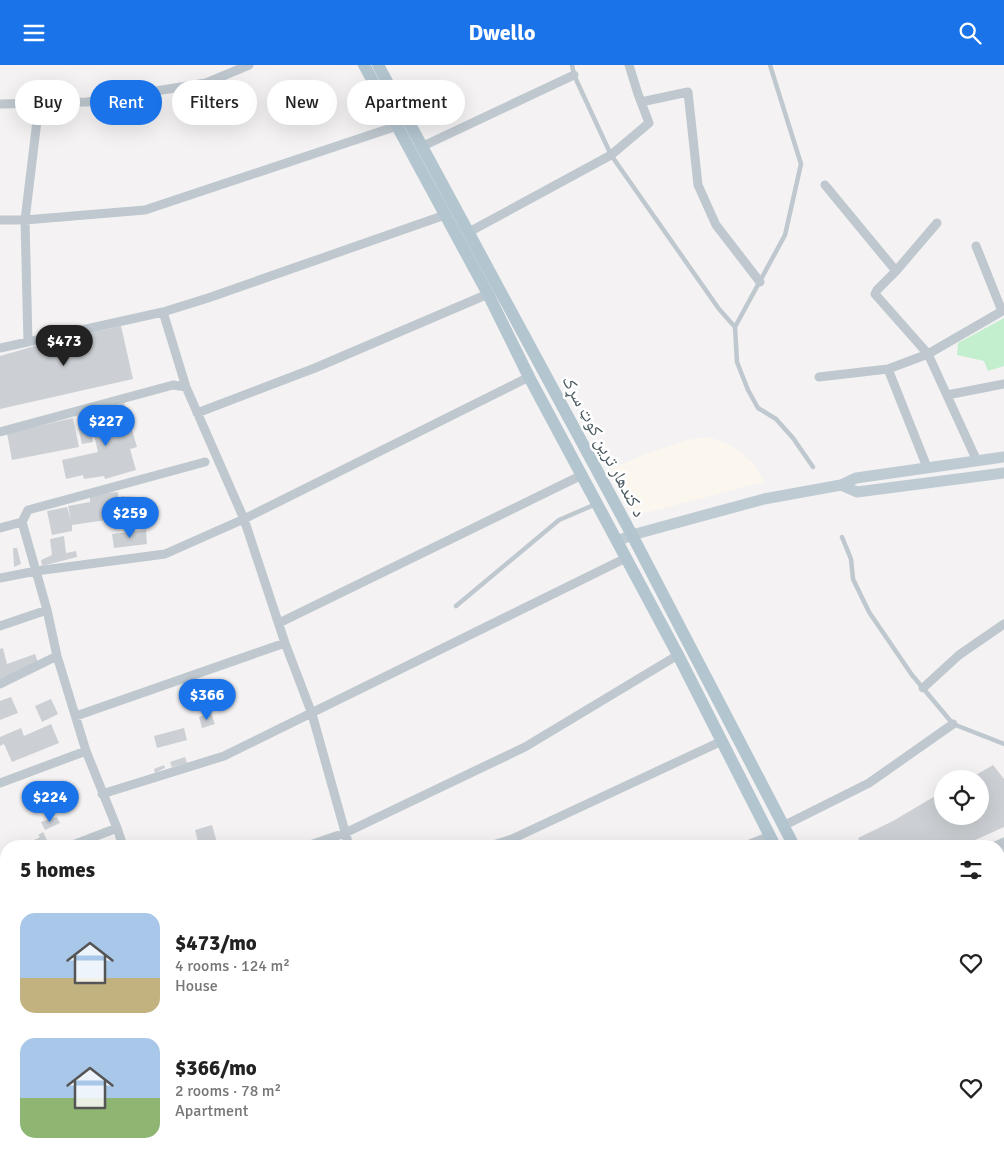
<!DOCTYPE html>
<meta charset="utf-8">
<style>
body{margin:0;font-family:Signika,"Noto Naskh Arabic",sans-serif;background:#f6f6f6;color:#222;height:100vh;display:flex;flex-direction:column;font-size:19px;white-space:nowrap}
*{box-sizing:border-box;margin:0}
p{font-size:16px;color:#767676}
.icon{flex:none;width:28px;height:28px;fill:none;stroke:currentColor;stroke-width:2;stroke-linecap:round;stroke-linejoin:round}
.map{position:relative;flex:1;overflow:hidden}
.sheet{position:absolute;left:0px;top:775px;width:1005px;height:320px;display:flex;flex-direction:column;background:#fff;border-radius:20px 20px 0 0;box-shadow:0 5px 20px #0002}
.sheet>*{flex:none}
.banner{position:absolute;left:15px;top:15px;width:500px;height:45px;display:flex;gap:10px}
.buttons{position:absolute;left:934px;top:705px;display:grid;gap:10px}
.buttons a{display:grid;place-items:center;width:55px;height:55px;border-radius:50%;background:#fff;box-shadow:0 5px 20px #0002;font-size:25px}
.price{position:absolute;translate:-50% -42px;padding:0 11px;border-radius:18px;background:#1a73e8;color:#fff;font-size:16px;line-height:32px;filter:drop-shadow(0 1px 2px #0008)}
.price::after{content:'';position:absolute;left:50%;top:30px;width:15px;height:11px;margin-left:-8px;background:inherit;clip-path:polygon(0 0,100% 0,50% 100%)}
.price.current{background:#222;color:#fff}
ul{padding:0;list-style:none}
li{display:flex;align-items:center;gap:15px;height:125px;padding:0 20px}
li span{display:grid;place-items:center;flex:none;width:140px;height:100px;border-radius:15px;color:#555}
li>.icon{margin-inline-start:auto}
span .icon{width:60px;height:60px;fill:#fffc;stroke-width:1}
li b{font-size:21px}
h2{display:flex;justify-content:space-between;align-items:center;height:60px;padding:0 20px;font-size:21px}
.pill{padding:0 18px;border-radius:22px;background:#fff;box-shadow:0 5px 20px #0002;font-size:18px;line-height:45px}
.pill.current{background:#1a73e8;color:#fff}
header{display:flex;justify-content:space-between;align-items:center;height:65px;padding:0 20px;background:#1a73e8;color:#fff;font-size:22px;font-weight:800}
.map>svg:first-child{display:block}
</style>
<header><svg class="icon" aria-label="menu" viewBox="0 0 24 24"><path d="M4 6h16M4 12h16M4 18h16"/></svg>Dwello<svg class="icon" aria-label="search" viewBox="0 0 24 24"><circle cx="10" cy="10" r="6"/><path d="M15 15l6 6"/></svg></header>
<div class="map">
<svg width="1004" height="1095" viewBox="0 0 1004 1095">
<rect width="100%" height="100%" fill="#f4f2f2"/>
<!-- commercial -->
<path fill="#fcf7ee" d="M709,372l23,9 21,17 11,19 -131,34 -23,-47 39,-16 38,-13z"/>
<!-- green -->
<path fill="#c4efcf" d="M1004,253v48l-16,5 -4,-10 -27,-6 1,-12z"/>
<!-- building -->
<path fill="#ccd0d4" d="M121,261l12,53 -133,30v-53l49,-14z
M124,338l13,44 -7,2 6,21 -31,9 -1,-3 -20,3 -1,-4 -17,4 -4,-19 36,-8 -9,-39z
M86,348l3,9 -11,1 -1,-7z
M73,353l6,29 -67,13 -5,-27z
M89,359l4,18 -11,2 -4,-17z
M118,427l2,26 -48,7v6l-20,4 -5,-24 20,-4 4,13 -3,-14 22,-4v-8z
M121,431l17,1 -1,22 -17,-1z
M146,465l1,14 -33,4 -2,-14z
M64,471l2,17 10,-2 1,6 -35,9 -1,-6 11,-5 -2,-16z
M13,483h4l4,16 -7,3z
M3,583l4,16 28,-10 4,11 -39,14v-30z
M11,632l7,16 -18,7v-19z
M51,634l7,15 -16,8 -7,-16z
M211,648l4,11 -13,4 -3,-11z
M51,659l8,19 -47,19 -8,-18 -4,2v-9l21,-9 3,8z
M184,663l3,12 -30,8 -3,-12z
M185,692l2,6 -15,4 -2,-5z
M164,700l1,3 -10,5 -1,-4z
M993,700l11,14v48l-42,19h-100l-4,-8 35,-17 49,-29v24h38v-37h-11z
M56,718l5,13 -27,10 -5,-14z
M57,752l3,6 -15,7 -4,-8z
M212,760l6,21h-19l-4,-16z
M43,767l5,10 -14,4 -2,-5 8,-4 -2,-2z
M1004,780v41l-5,2v-41z
M6,831v13l-6,4v-14z
M6,851v21l-5,-8h-1v-10z
M1004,886v15l-5,3v-15z
M1004,920v20l-4,3 -1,-20z
M1004,1027v24l-5,3v-24z
M92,1089l2,6h-17z
M100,1089h18l2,6h-22l-2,-5z"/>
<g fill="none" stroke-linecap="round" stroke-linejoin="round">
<!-- service -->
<path stroke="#bec8ce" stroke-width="4.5" d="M572,0l2,10 37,80 108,154 16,18
M770,0l31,99 -16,71 -50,92 2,35 11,28 10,18 18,11 17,19 20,29
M842,472l9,22 2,20 16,33 43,63 41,49 51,20
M456,541l103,-86 37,-16"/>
<!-- minor -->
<path stroke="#bec8ce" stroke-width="9" d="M641,37l47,-10 10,93 18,40 44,57
M0,39l87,-2 119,-19 43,-18
M421,82l153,-72
M825,120l71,86
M0,155h25l120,-10 252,-84
M937,158l-41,48 -19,19 -2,4 53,60 49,107
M469,167l142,-77 38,-32 -11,-29 -9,-29
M976,181l26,65
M28,277l-3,-122 14,-116
M0,283l163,-36
M888,304l39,98
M819,312l69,-8 40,-15 76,-44
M947,330l57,-11
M197,348l118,-45 173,-74
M0,367l173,-47 13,2
M22,457l25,88 10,46 29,95 31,77 6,18
M0,463l22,-6 6,-12 177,-48
M0,513l36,-7 129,-17 79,-35 285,-142
M279,558l303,-148
M0,561l47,-16
M0,619l57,-28
M923,623l36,-33 45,-31
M76,651l209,-73
M0,718l86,-32
M102,729l122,-38 402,-198
M783,761l86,-43 84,-59
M70,781l47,-18
M307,781l38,-13 180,-86 153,-92
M349,781l-37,-132 -27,-71 -41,-124 -58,-132 -23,-75 45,-14 237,-83
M490,781l22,-7 210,-98
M745,781l25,-10
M995,781l9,-4
M0,806l6,-2
M999,881l5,-3
M0,908l6,-2
M999,979l5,-4
M0,992l6,-2
M206,1089l2,6
M476,1089l2,6
M34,1095l18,-6
M505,1095l17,-6
M780,1095l13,-6"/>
<!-- secondary -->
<path stroke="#bfcbd3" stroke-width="11" d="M841,420l16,7 147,-19
M617,476l15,-6 132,-36 77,-14 15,-7 148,-21"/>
<!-- primary -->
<path stroke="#b3c5cf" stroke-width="12" d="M364,0l124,229 41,83 149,278 97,191
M378,0l254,470 162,311
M934,1089l3,6
M953,1089l3,6"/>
</g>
<g text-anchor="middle" stroke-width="5" stroke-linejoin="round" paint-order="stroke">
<!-- street labels -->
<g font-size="18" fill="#4a585f" stroke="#fff">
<text transform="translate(604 381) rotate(62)" y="6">د کندهار ترين کوټ سړک</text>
</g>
</g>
</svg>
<div class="buttons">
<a><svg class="icon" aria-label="locate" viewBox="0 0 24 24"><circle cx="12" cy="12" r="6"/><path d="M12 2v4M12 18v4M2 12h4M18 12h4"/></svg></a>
</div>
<b class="price current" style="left:64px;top:302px">$473</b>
<b class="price" style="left:106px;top:382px">$227</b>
<b class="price" style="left:130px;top:474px">$259</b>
<b class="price" style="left:207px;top:656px">$366</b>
<b class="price" style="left:50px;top:758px">$224</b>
<div class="banner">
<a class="pill">Buy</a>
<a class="pill current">Rent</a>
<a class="pill">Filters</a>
<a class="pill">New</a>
<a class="pill">Apartment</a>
</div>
<section class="sheet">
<h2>5 homes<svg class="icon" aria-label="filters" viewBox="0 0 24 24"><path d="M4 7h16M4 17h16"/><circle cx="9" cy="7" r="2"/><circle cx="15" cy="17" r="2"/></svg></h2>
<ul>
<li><span style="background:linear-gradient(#a9c7e8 65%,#c2b280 0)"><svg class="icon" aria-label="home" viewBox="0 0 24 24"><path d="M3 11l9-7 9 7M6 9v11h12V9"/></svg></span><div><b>$473/mo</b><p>4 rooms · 124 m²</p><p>House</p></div><svg class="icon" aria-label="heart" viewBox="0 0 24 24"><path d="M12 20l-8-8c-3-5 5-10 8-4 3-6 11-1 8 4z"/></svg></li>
<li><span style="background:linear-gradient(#a9c7e8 60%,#8fb573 0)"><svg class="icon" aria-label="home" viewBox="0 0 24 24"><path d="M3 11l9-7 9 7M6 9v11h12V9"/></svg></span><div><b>$366/mo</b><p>2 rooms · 78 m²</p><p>Apartment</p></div><svg class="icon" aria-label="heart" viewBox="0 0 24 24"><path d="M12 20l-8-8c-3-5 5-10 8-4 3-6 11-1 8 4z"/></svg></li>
</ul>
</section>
</div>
